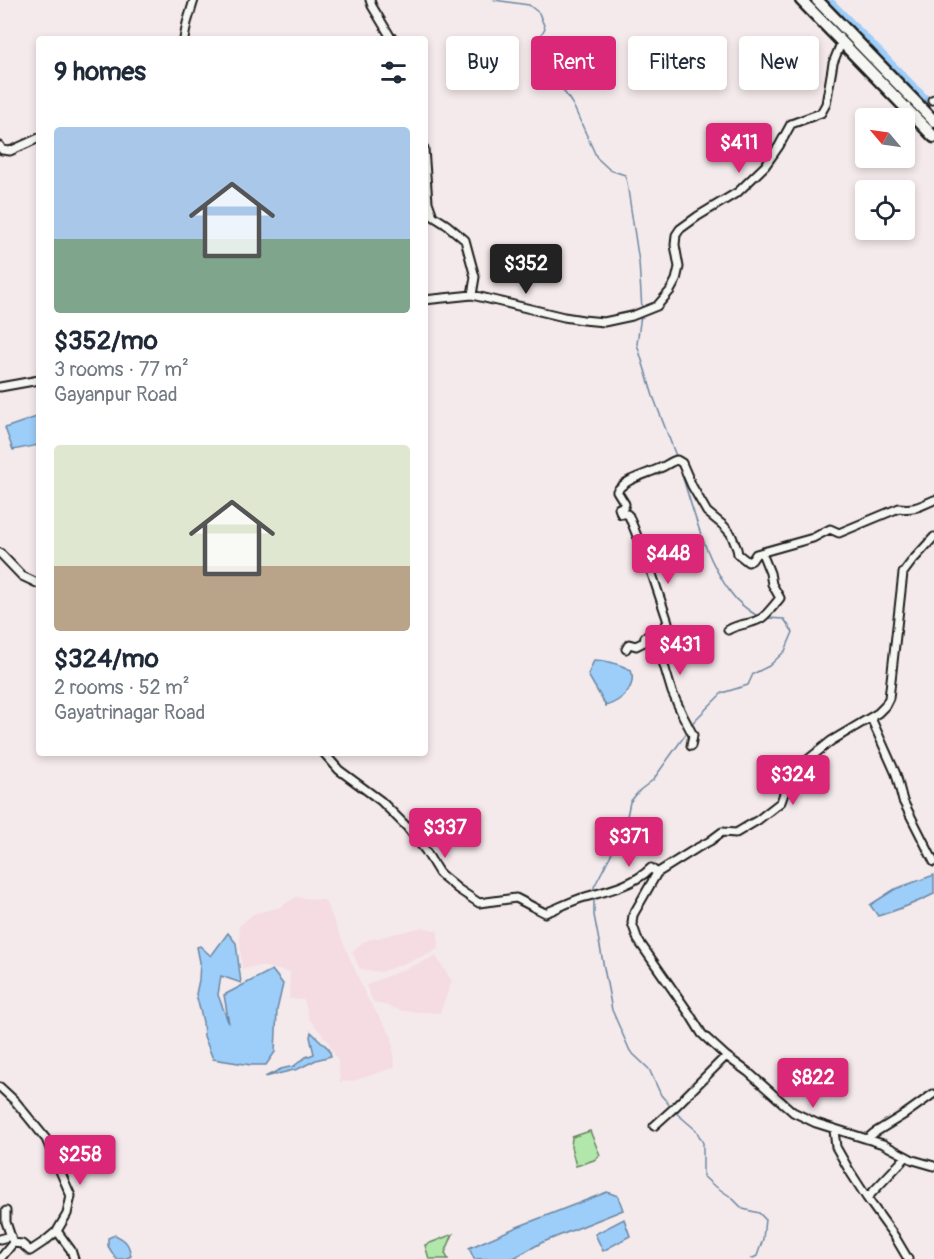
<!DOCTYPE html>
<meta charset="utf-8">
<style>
body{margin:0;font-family:Pangolin,sans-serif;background:#f2f2f3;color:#1f2937;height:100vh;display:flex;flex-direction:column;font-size:22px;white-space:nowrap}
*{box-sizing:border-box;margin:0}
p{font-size:20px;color:#747a83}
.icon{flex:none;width:33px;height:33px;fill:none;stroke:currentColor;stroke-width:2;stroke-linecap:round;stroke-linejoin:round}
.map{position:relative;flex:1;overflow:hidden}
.panel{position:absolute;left:36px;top:36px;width:392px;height:720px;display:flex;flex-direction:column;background:#fff;border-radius:6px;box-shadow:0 3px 9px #0003}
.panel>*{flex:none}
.banner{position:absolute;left:446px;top:36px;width:398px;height:54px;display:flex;gap:12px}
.needle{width:39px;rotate:299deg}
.fabs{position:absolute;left:855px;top:108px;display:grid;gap:12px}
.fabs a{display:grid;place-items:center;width:60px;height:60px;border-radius:6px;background:#fff;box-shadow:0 3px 9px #0003;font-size:30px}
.price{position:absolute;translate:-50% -51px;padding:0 14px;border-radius:6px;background:#db2777;color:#fff;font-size:20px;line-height:39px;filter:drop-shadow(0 2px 3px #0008)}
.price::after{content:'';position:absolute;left:50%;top:36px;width:18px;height:14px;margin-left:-9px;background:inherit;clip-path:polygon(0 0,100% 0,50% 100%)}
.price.current{background:#222;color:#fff}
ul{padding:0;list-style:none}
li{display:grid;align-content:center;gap:12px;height:318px;padding:0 18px}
li span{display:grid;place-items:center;height:186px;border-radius:6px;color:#555}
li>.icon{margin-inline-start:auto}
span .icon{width:108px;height:108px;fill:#fffc;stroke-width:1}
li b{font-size:26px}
h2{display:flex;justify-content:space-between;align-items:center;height:72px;padding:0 18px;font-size:26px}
.tag{padding:0 21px;border-radius:6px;background:#fff;box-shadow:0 3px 9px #0003;font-size:21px;line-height:54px}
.tag.current{background:#db2777;color:#fff}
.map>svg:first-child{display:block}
</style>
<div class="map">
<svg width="934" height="1259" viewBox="0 0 934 1259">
<rect width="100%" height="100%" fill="#f5eaeb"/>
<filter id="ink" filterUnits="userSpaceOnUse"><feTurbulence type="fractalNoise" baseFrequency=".0167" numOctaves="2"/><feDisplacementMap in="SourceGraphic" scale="12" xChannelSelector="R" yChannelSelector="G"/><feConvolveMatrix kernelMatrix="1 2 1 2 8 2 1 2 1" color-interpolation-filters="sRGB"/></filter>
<g filter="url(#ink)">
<!-- built -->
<path fill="#f4dce2" d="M296,897l28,3 8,16 34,80 26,41 3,30 -42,14 -13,1 -2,-20 -10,-21 -19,-22 -5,-19 -15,-1 1,-27 -30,-6 -18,3 -3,-43 14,-12 27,-7z
M423,927l15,4 1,17 -7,5 -51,19 -21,-3 -8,-17 12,-11z
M436,956l16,25 -12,32 -37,-2 -30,-9 -7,-17z"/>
<!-- green -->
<path fill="#b1e7aa" stroke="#668263" stroke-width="1.5" d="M590,1131l10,24 -6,5 -18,6 -5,-19 1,-10z
M453,1234l-8,19 3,6h-19l-4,-14z"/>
<!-- water -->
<path fill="#9dcdf9" stroke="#6986a1" stroke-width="1.5" d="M39,416v29l-26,5 -8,-22z
M594,660c14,0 25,4 37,10 6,18 -10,31 -25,36l-18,-31z
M934,875v19c-18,9 -36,16 -56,22l-8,-11 25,-16z
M228,933l8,10 5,40 -20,-7 -3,19 11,29 -5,-29 48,-25 11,14 -6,26 -2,42 -9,13h-15l-38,-6 -9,-23 -1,-14 -7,-28 3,-14 1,-18 -3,-15 3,-1 11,10z
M311,1032l18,17 2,7 -15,4 -18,9 -33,8 16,-8 13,-3 12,-9 8,-3 -4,-17z
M607,1192l11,4 5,14 -82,33 -29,16h-38l-5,-11 48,-21z
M624,1219l6,17 -27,15 -8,-17z
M115,1235c11,5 14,9 16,21l-6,3h-9l-8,-13v-8z"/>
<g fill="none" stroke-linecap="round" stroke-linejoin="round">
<!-- stream -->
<path stroke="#6986a1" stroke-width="1.5" d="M494,0l35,5 10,8 6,15 -9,16v14l19,20 18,27 24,53 13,12 15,5 2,8 12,79 3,48
M641,315l-4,29 16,52 23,60
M678,463c15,44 25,93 53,130 7,10 18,18 28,24
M691,727l3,-6 28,-28 26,-8 5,-11 16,-8 16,-15 8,-19 -9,-13 -17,-1
M594,891v-4l25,-48 7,-18 4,-19 10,-12 13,-10 35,-49
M594,896v19l18,95 18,41 19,18 12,26 11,13
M675,1112l21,18 7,13v33l9,8 19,13 12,12 16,4 6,6 -2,20 -6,17 -6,3"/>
<!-- canal -->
<path stroke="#9dcdf9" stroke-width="6" d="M830,0l97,99"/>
<!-- minor casing -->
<g stroke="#1c1c1c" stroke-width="11">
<path id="minor" d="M370,0l2,6 18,30 4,3
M184,39l3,-16 7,-23
M932,100l2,-1
M0,146l2,4 8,1 29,-13
M424,149l4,53 5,14 14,9 18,15 10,37 -3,18
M424,300l48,-5 92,22 19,3 21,2 28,-6 25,-10 13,-15 6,-11 3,-13 -4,-22 1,-10 4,-6 18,-13 40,-24 27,-26 14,-20 12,-22 30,-11 5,-9 7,-41 9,-22
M0,387l39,-7
M934,537l-22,24 -9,12 -14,125 -4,8 -7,7 -47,28 -36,29 -8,15 -6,17 -23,18 -22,13 -14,-1 -12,9 -13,7 -40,25 -24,42 -1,8 6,17 51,73 13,21 24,22 22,16 45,40 23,11 67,21 30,16 21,6
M0,553l22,23 17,8
M728,630c12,-7 21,-5 32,-11 5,-2 16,-16 20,-21l-8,-14 -2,-11 -8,-20
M650,635l13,27 9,30 11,24 10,19 -2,11
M626,649l3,-5 7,2 8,-4 1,-5c9,-3 18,-7 23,-15l-17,-51 -22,-55 -2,-2h-6l-2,-6 5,-1 1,-3 -8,-13c10,-13 28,-16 43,-23 6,-2 11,-7 17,-8l5,3 10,23 15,26 17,14 7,8 6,15 1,5 10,8 4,-2 4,-6 57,-16 17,-9 9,4 60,-25c16,2 21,-2 35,-8
M871,718l25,56 7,27 31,61
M324,753l15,17 42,31 26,26 18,23 14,23 19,16 21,14 37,-5 29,15c13,-5 26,-12 40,-16 22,-6 49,-12 66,-29l6,5
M0,1087l15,14 31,38 25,57 -4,18 -10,17 -12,10 -15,10 -8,-7 -9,-1 -13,16
M654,1126l20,-18 52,-52
M834,1130l2,17 13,23 18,28 28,39 13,22
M867,1139l7,-6 31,-19 28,-20
M867,1198l39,-41
M6,1211v11l7,21
M57,1231l14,19 3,9
M0,1239l11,-3"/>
</g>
<!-- highway casing -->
<g stroke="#1c1c1c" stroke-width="15">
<path id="highway" d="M801,0l133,137
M817,0l117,121"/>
</g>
<!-- minor -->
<use href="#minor" stroke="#f6f6f2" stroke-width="7"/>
<!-- highway -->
<use href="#highway" stroke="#f6f6f2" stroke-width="10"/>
</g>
</g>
</svg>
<div class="fabs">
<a><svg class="needle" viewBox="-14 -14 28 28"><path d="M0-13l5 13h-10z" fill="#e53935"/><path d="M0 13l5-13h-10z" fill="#747a83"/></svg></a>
<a><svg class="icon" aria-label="locate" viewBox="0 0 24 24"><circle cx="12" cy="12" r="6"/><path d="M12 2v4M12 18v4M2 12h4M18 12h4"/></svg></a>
</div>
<b class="price" style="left:739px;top:174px">$411</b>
<b class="price current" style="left:526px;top:295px">$352</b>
<b class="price" style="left:668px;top:585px">$448</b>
<b class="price" style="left:680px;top:676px">$431</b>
<b class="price" style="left:793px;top:806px">$324</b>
<b class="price" style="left:445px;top:859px">$337</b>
<b class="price" style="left:629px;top:868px">$371</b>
<b class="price" style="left:813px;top:1109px">$822</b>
<b class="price" style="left:80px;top:1186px">$258</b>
<div class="banner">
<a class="tag">Buy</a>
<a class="tag current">Rent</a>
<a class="tag">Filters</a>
<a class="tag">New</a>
</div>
<section class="panel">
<h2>9 homes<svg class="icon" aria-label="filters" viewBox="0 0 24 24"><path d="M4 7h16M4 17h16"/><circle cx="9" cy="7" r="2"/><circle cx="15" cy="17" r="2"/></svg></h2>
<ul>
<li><span style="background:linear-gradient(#a9c7e8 60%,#7fa58c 0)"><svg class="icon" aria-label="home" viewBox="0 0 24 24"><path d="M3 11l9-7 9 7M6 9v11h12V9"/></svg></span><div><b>$352/mo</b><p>3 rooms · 77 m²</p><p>Gayanpur Road</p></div></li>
<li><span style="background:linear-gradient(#dfe7d0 65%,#b9a48a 0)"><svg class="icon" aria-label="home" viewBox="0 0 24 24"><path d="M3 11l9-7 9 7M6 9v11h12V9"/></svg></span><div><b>$324/mo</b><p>2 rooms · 52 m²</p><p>Gayatrinagar Road</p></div></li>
</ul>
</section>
</div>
